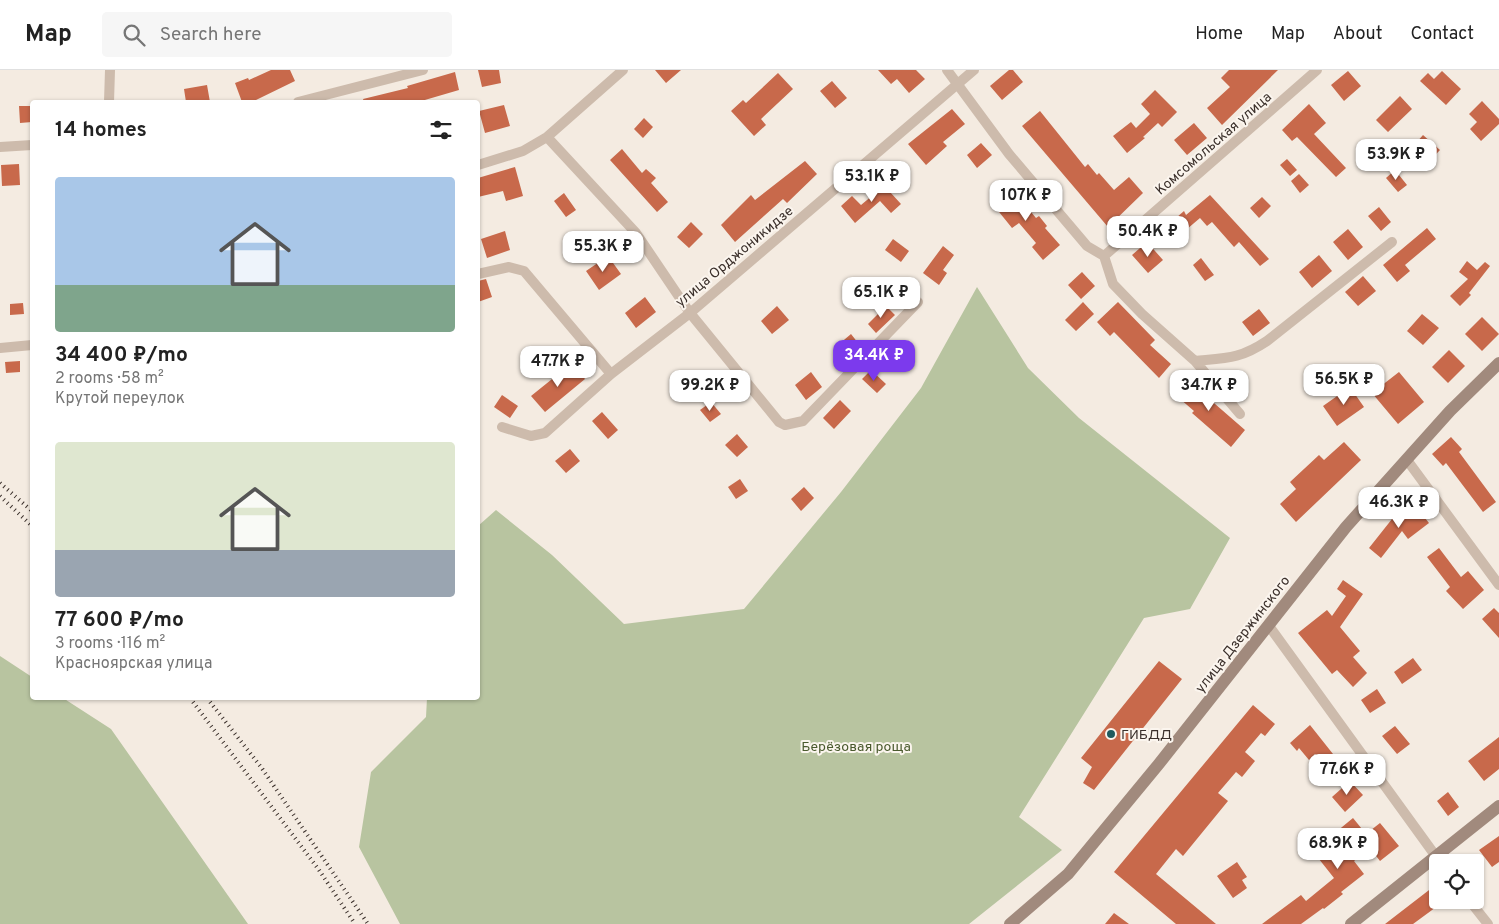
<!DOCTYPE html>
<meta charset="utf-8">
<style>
body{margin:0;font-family:Overpass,sans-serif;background:#f6f6f6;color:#222;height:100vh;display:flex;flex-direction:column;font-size:19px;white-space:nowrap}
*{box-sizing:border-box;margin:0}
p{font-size:16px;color:#767676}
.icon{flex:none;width:28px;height:28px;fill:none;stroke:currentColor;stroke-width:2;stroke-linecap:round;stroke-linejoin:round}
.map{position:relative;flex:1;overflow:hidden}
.side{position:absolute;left:30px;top:30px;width:450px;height:600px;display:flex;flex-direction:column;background:#fff;border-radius:5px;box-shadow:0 1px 4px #0004}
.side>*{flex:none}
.controls{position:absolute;left:1429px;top:784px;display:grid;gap:10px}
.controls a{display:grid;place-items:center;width:55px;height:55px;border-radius:5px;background:#fff;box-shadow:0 1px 4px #0004;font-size:25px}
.price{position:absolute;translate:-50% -42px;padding:0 11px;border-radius:10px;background:#fff;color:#222;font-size:16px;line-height:32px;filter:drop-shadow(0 1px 2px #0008)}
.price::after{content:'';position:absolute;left:50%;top:30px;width:15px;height:11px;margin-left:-8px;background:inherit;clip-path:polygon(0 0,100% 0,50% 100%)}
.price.active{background:#7c3aed;color:#fff}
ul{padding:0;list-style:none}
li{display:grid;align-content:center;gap:10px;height:265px;padding:0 25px}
li span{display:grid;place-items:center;height:155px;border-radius:5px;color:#555}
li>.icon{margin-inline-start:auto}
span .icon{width:90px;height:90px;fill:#fffc;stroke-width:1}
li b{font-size:21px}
h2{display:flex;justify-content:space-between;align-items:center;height:60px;padding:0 25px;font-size:21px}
header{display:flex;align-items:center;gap:30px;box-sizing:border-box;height:70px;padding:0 25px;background:#fff;border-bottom:1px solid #e0e0e0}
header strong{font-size:24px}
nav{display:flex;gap:28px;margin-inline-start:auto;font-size:18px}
.search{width:350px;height:45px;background:#f6f6f6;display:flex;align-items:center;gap:12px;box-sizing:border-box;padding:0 18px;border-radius:5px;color:#767676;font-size:19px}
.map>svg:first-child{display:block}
</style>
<header>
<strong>Map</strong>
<div class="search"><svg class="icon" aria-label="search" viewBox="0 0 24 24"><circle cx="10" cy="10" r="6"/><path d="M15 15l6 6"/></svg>Search here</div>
<nav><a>Home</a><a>Map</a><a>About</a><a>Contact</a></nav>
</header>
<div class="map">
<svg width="1499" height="854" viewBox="0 0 1499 854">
<rect width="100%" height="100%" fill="#f4ebe1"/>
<!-- green -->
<path fill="#b8c4a0" d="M977,217l51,81 51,50 151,120 -40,71 -46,9 -125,199 43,33 -93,74h-569l-41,-77 12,-75 55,-55 1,-19h51v-172l18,-16 56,45 72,69 120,-15 97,-117 80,-104z
M0,586l32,21v21h31l48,31 137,195h-248z"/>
<!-- building -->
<path fill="#c8694b" d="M271,0h19l5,11 -39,19 -14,2 -7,-19 13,-5 1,2z
M478,0h21l2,13 -19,4z
M655,0h26l-15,13z
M878,0h38l9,9 -16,14 -12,-14 -6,5z
M1009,0h4l10,12 -21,18 -12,-14z
M1229,0h49l-56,55 -15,-17 23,-21 -9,-9z
M1348,1l13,15 -17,15 -13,-16z
M1442,1l19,18 -15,16 -26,-24 8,-8 6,6z
M455,2l4,18 -41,12h-54l-1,-3 45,-11 -1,-2z
M778,3l15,16 -32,30 5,6 -12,11 -23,-25 12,-11 3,3z
M832,11l15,17 -12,10 -15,-17z
M207,15l3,17h-24l-2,-13z
M1155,20l22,22 -15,15 -4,-4 -15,14 2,1 -18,15 -14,-17 18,-14 5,6 14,-14 -9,-10z
M1400,26l12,13 -24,23 -12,-12z
M1482,31l17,18v5l-18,17 -11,-12 7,-7 -8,-8z
M1309,34l17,19 -12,11 32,34 -10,9 -39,-40 -5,4 -10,-11z
M504,35l6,21 -25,7 -6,-22z
M19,36h13v16l-12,1z
M952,39l13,15 -22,18 4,4 -21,19 -18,-21z
M1040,41l45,56 3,-3 9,11 2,-2 15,17 15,-13 14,16 -35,34 -86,-101z
M644,48l9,9 -10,11 -9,-9z
M1194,53l13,15 -20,17 -13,-15z
M1423,65l17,15 -15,16 -16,-15z
M981,73l11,12 -15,13 -10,-13z
M622,79l20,24 4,-4 10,9 -5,5 17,19 -11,10 -47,-52z
M1287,89l10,11 -7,6 -10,-11z
M805,91l12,13 -30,29 -4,-4 -48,43 -14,-17 30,-30 4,5z
M19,94l1,21 -18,1 -1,-21z
M515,97l8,29 -17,5 -3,-10 -25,6v-19z
M1395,100l12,15 -9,7 -12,-14z
M1299,104l10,11 -9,8 -9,-12z
M891,110l6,7 -7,5 11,12 -10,9 -11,-12 -25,22 -14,-17 11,-10 9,9z
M1010,116l26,32 3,-2 8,10 -2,2 15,17 -17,15 -11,-13 4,-4 -17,-20 -7,5 -21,-26z
M564,123l12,17 -10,7 -12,-16z
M1210,125l59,64 -9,7 -21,-24 -5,5 -22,-25 -5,4 -7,-8 -20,17 -11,-11 15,-13 2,4z
M1262,127l9,9 -12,12 -9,-10z
M1379,137l12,15 -10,9 -13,-15z
M691,152l12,12 -14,14 -12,-11z
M1427,158l9,11 -31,26 5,6 -13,11 -14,-17z
M1348,159l15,18 -15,13 -15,-18z
M505,161l5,19 -23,8 -6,-19z
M893,169l16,12 -8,11 -16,-12z
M1147,172l16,18 -15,13 -16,-18z
M943,176l11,9 -11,15 4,3 -8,12 -16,-12z
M1319,185l13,16 -20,17 -13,-16z
M608,186l13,18 -22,16 -13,-19z
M1201,188l13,17 -9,6 -12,-16z
M1467,191l10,9 8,-8 5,4 -21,27 2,2 -11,11 -10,-10 18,-17 -9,-7z
M1082,202l13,14 -14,13 -13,-14z
M1363,206l13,15 -18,15 -13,-14z
M486,209l6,18 -14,5v-21z
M645,227l11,15 -20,16 -11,-15z
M1083,232l11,12 -18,17 -11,-11z
M1118,232l37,38 -5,5 21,19 -12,14 -45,-46 -4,4 -13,-14z
M23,233l1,11 -14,1v-11z
M777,236l12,14 -17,14 -11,-13z
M886,236l9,9 -19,18 -8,-9z
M1259,239l11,14 -17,13 -11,-14z
M1422,244l17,14 -16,17 -16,-14z
M1482,247l17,17 -17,17 -17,-17z
M851,264l11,14 -14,11 -10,-14z
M1449,280l16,16 -17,17 -16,-16z
M20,291v11l-14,1 -1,-11z
M572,293l13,16 -40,33 -14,-16z
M871,300l15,14 -9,9 -15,-14z
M811,302l11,15 -16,13 -11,-15z
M1399,302l25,30 -26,22 -26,-31z
M1184,307l61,53 -14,17 -39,-34 2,-2 -22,-19z
M1350,317l14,20 -27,19 -14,-20z
M502,325l16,11 -8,12 -16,-11z
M840,330l11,11 -17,18 -11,-11z
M711,332l10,12 -11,8 -10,-12z
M602,342l16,18 -10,9 -16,-18z
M737,364l11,13 -11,10 -12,-12z
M1451,367l11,12 -3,3 37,50 -13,10 -37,-49 -3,3 -11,-12z
M1344,372l17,18 -65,62 -16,-18 16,-15 -6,-7 29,-27 5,5z
M570,379l10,12 -14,12 -11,-12z
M740,409l8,12 -12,8 -8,-12z
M804,417l10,11 -13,13 -10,-12z
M1413,433l16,20 -21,16 -6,-8 -21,27 -12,-10 23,-29z
M1439,478l22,29 7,-6 16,19 -21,19 -17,-18 4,-4 -23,-30z
M1343,510l20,14 -23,33 20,24 -7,6 14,16 -14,14 -16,-17 -5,4 -34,-41 29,-23 5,6 14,-20 -9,-7z
M1494,538l5,5v25l-17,-19z
M1413,588l9,12 -20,14 -8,-12z
M1159,591l23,18 -88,111 -11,-7 9,-16 -11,-9z
M1377,619l9,14 -16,10 -9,-13z
M1253,635l22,19 -10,12 -4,-3 -16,19 10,9 -13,16 -6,-5 -18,21 10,8 -45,55 -7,-7 -20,25 60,50h-40l-62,-52z
M1310,655l23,29 -10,9 -8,-9 -6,6 -10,-12 -2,3 -7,-8z
M1395,656l15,18 -13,10 -15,-18z
M1499,667v32l-15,12 -16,-20z
M1350,711l13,14 -18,17 -13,-15z
M1448,722l11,15 -11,9 -11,-15z
M1353,748l13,16 14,-11 19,23 -19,15 -10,-13 -16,13 10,13 -23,18 2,2 -19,15 -1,-1 -22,16h-39l39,-29 5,6 28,-23 -19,-24 24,-19 -3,-3z
M1499,766v26l-7,5 -13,-17z
M1237,792l10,15 -5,3 5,8 -14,10 -16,-22z
M1433,817l5,7v6l5,2 -30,22h-28z
M1114,843l15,11h-24z"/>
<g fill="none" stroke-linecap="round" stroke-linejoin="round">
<!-- minor -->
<path stroke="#cdbbac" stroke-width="10" d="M947,0l62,84 78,92 17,10 9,28 29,30 53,47 45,53
M109,32l1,-32
M298,32l125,-32
M547,67l89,96 54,80 89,109 6,3 18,-4 115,-119
M0,77l32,-2
M478,95l45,-14 24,-14 76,-67
M1104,186l213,-186
M478,204l31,-7 15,4 87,103
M0,278l32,-3
M1195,291c32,-3 45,-2 72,-20l125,-99
M502,357l29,9 14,-3 66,-59 79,-61 284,-243
M1407,390l92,125
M1269,556l171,236
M1469,830l19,24"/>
<!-- secondary -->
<path stroke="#a18a7d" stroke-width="12" d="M1010,854l58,-50 90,-109 188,-238 104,-116 49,-48
M1351,854l148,-118"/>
<!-- rail -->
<path stroke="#3b302b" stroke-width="4" stroke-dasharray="1 4" stroke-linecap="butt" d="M0,413l32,28
M0,426l32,30
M190,628l129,172 36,54
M207,628l54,69 107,157"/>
</g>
<!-- markers -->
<circle fill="#1f5a5e" stroke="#fbf5ee" stroke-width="2" cx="1111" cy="664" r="5"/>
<g text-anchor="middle" stroke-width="4" stroke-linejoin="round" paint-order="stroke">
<!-- street labels -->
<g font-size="14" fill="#3b302b" stroke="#fbf5ee">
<text transform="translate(1213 73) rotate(-41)" y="5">Комсомольская улица</text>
<text transform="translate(734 186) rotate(-40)" y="5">улица Орджоникидзе</text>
<text transform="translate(1242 564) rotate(-52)" y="5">улица Дзержинского</text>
</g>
<!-- poi labels -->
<g font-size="14" fill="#3b302b" stroke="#fbf5ee" text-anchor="start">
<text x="1121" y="669">ГИБДД</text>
</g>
<!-- park labels -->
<g font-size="14" fill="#4a5a2e" stroke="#fbf5ee">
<text x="856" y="681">Берёзовая роща</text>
</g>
</g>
</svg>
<div class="controls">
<a><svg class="icon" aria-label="locate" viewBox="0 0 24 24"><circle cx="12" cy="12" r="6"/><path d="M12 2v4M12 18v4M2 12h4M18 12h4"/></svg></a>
</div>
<b class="price" style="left:1396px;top:111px">53.9K ₽</b>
<b class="price" style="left:872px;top:133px">53.1K ₽</b>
<b class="price" style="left:1026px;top:152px">107K ₽</b>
<b class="price" style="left:1148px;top:188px">50.4K ₽</b>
<b class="price" style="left:603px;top:203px">55.3K ₽</b>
<b class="price" style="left:881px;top:249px">65.1K ₽</b>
<b class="price active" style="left:874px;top:312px">34.4K ₽</b>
<b class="price" style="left:558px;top:318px">47.7K ₽</b>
<b class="price" style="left:1344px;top:336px">56.5K ₽</b>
<b class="price" style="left:710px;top:342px">99.2K ₽</b>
<b class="price" style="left:1209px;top:342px">34.7K ₽</b>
<b class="price" style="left:1399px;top:459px">46.3K ₽</b>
<b class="price" style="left:1347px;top:726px">77.6K ₽</b>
<b class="price" style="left:1338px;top:800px">68.9K ₽</b>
<section class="side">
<h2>14 homes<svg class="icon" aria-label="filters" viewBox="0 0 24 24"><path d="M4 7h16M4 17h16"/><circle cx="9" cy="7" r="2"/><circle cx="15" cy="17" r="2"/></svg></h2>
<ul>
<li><span style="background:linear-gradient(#a9c7e8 70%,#7fa58c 0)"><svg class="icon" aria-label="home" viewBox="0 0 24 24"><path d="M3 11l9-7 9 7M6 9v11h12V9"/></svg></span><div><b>34 400 ₽/mo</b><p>2 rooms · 58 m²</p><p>Крутой переулок</p></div></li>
<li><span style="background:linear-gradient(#dfe7d0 70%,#9aa5b1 0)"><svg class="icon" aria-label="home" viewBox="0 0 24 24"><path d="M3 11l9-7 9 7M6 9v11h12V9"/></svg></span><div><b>77 600 ₽/mo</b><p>3 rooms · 116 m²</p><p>Красноярская улица</p></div></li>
</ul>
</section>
</div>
